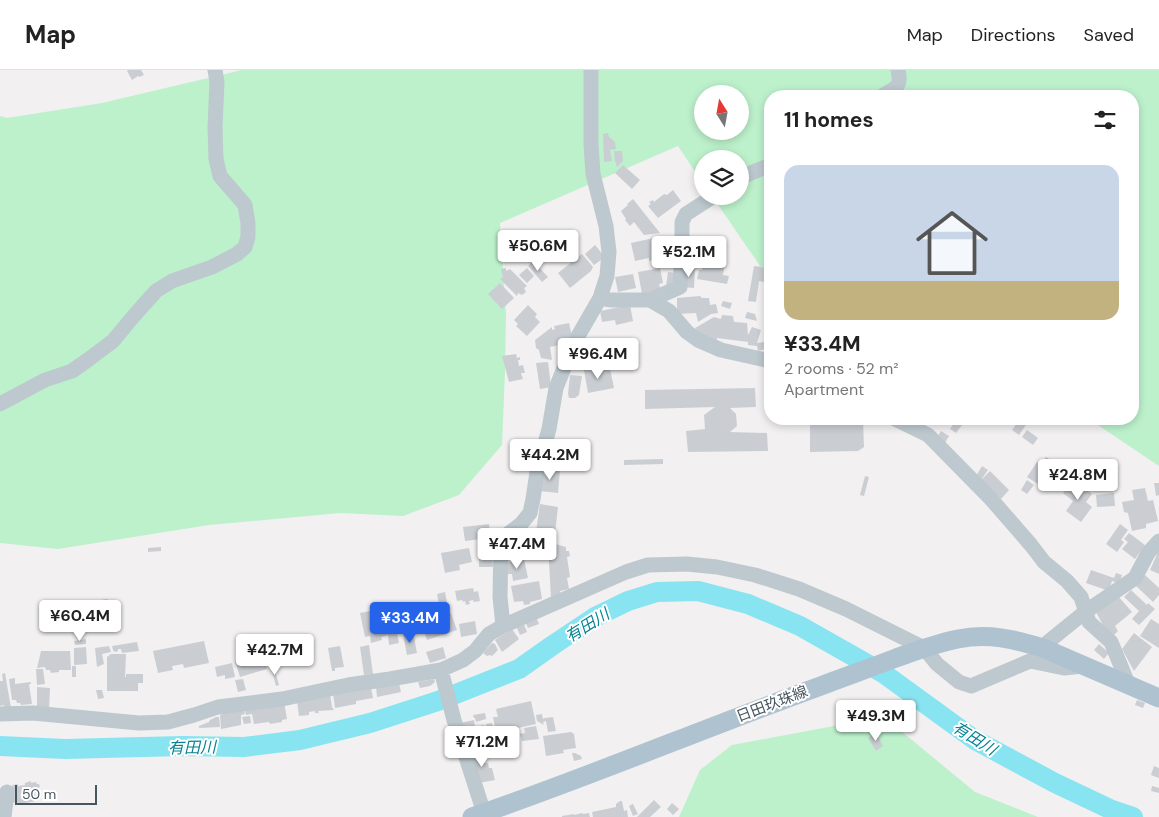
<!DOCTYPE html>
<meta charset="utf-8">
<style>
body{margin:0;font-family:"DM Sans","Noto Sans JP",sans-serif;background:#f2f2f2;color:#222;height:100vh;display:flex;flex-direction:column;font-size:19px;white-space:nowrap}
*{box-sizing:border-box;margin:0}
p{font-size:16px;color:#767676}
.icon{flex:none;width:28px;height:28px;fill:none;stroke:currentColor;stroke-width:2;stroke-linecap:round;stroke-linejoin:round}
.map{position:relative;flex:1;overflow:hidden}
.drawer{position:absolute;left:764px;top:20px;width:375px;height:335px;display:flex;flex-direction:column;background:#fff;border-radius:20px;box-shadow:0 2px 8px #0003}
.drawer>*{flex:none}
.needle{width:32px;rotate:349deg}
.tools{position:absolute;left:694px;top:15px;display:grid;gap:10px}
.tools a{display:grid;place-items:center;width:55px;height:55px;border-radius:50%;background:#fff;box-shadow:0 2px 8px #0003;font-size:25px}
.scale{position:absolute;left:15px;bottom:12px;width:82px;box-sizing:border-box;padding-left:5px;border:2px solid #47555e;border-top:0;font-size:14px;line-height:18px;white-space:nowrap;color:#47555e;-webkit-text-stroke:4px #fff;paint-order:stroke}
.price{position:absolute;translate:-50% -42px;padding:0 11px;border-radius:5px;background:#fff;color:#222;font-size:16px;line-height:32px;filter:drop-shadow(0 1px 2px #0008)}
.price::after{content:'';position:absolute;left:50%;top:30px;width:15px;height:11px;margin-left:-8px;background:inherit;clip-path:polygon(0 0,100% 0,50% 100%)}
.price.current{background:#2563eb;color:#fff}
ul{padding:0;list-style:none}
li{display:grid;align-content:center;gap:10px;height:265px;padding:0 20px}
li span{display:grid;place-items:center;height:155px;border-radius:15px;color:#555}
li>.icon{margin-inline-start:auto}
span .icon{width:90px;height:90px;fill:#fffc;stroke-width:1}
li b{font-size:21px}
h2{display:flex;justify-content:space-between;align-items:center;height:60px;padding:0 20px;font-size:21px}
header{display:flex;align-items:center;gap:30px;box-sizing:border-box;height:70px;padding:0 25px;background:#fff;border-bottom:1px solid #e0e0e0}
header strong{font-size:24px}
nav{display:flex;gap:28px;margin-inline-start:auto;font-size:18px}
.map>svg:first-child{display:block}
</style>
<header>
<strong>Map</strong>
<nav><a>Map</a><a>Directions</a><a>Saved</a></nav>
</header>
<div class="map">
<svg width="1159" height="747" viewBox="0 0 1159 747">
<rect width="100%" height="100%" fill="#f2f0f0"/>
<!-- green -->
<path fill="#bdf1cc" fill-rule="evenodd" d="M242,0h917v396l-70,-47h43v-323h-362v173l-10,-3 -48,-70h28v-37h-38v23l-24,-36 -178,77 6,91 -1,57 -3,74 -43,50 -56,21 -63,-3 -131,12 -151,24 -58,-6v-427l7,2 95,-15zM702,24h38v37h-38z
M866,650l29,6 80,66 63,25h-359l21,-47 32,-25z"/>
<g fill="none" stroke-linecap="round" stroke-linejoin="round">
<!-- river -->
<path stroke="#88e4f0" stroke-width="20" d="M0,676l65,3 117,-3 62,1 56,-7 70,-17 68,-22 81,-32 34,-24 42,-28 33,-16 29,-9 41,-1 50,13 52,22 83,47 92,67 80,43 57,27 21,7"/>
</g>
<!-- building -->
<path fill="#caced3" d="M128,0h13l3,5 -5,2 -1,-1 -6,4 -5,-9z
M608,63l1,4 6,5 1,7 -6,1 2,11 -8,1 -1,-28z
M614,81h8l1,10 -6,6 -2,-6z
M623,95l17,15 -8,9 -17,-16z
M673,120l8,11 -23,17 -10,-12 3,-2 -2,-2 4,-2 1,2 10,-8 3,1z
M633,129l27,34 -16,2 -10,-13 -4,4 -5,-6 1,-1 -5,-8 7,-6 -1,-1z
M663,166l13,6 2,13 -11,2 -3,-11 -4,1 1,7 -4,1 1,4 -9,2v-3l-14,3 -4,-18z
M595,175l10,12 -11,8 -9,-11z
M582,184l11,13 -2,4 -21,17 -12,-15z
M686,188l13,1v8l-14,-1z
M704,189l21,3 -2,13 6,1 -2,8 -30,-5 2,-9h3z
M533,191l15,16 -6,5 -14,-16z
M754,196l16,2v15l-11,-2 -3,21 -8,-1z
M506,198v3l4,-2 17,17 -3,2 2,4 -4,3 -4,-2 -1,3 -17,-17 3,-2 -2,-8z
M527,198l7,8 -7,7 -8,-8z
M660,198l3,15 -4,1 2,7 -19,3 -4,-22z
M684,199h11l-1,19 -11,-1z
M668,202l8,1 -3,15 -7,-2z
M633,204l3,14 -18,4 -3,-15z
M500,213l14,15 -12,11 -14,-15z
M700,226l2,2h7l1,7 6,-1 2,9 -7,1 -13,8 -2,-9 -19,1v-16z
M723,231l9,2 -2,6 -9,-3z
M528,235l9,9 -2,3 5,5 -13,14 -11,-10 2,-2 -4,-4z
M630,235l3,16 -17,4 -1,-5 -13,2 -2,-11z
M747,242l8,2 2,7 -12,-3z
M722,245l11,1 1,6 13,1 1,12 4,-8 9,3 -4,13 7,-1 1,7 -7,2 -1,-5 -9,-1v-3l-31,-4v2l-14,-3 -8,-9 19,-11 7,2z
M569,253l3,14 -10,2 1,5 -13,3 2,13 -11,-2 -2,-8 -3,-2 -1,-8 17,-13v3l3,-1 -1,-3z
M516,284l1,4 3,-1v3h-2l1,6 4,-1 2,8h-4l2,6 -14,3 -7,-26z
M548,292l3,25 -11,2 -4,-26z
M592,296v3l5,-1v4l13,-3 4,19 -26,5 -4,-23 2,-1 -1,-2z
M570,305l12,1 -3,19 -4,3h-6l-1,-4z
M755,318l1,19 -26,1 6,6 1,12 -7,6 37,1 1,18 -80,1 -2,-21 19,-2 -1,-14 11,-8 -70,2v-19z
M810,349h53l1,28 -6,4 -48,1z
M912,349h10l4,1 -3,8 -12,-5z
M1020,349h2l6,3 -9,13 -7,-5z
M956,350l6,5 -6,8 -6,-4z
M1027,360l11,8 -5,7 -11,-8z
M941,361l8,5 -4,7 -8,-5z
M559,373l1,10 -10,-3 1,-6z
M1046,387l8,5 -4,6 14,10 -7,11 -16,-10 -3,5 -11,-7 10,-15 4,3z
M663,389v5l-39,1v-5z
M982,396l6,4 -7,10 -5,-4z
M547,399l13,1 -2,23 -18,-2 1,-16 5,-1z
M990,401l19,19 -8,9 -20,-19z
M865,406l4,1 -5,19 -4,-1z
M1027,410l7,5 -7,9 -6,-4z
M1073,410l19,14 -6,8 6,5 -11,15 -15,-11 7,-10 -10,-8z
M1154,413h5v12l-3,1z
M1091,414h9v7l-10,-1z
M1145,418l3,13 5,-1 5,21 -12,3v4l-14,3 -4,-18 -4,-1 -2,-10 12,-2 -2,-10z
M1114,423l1,13 -18,1 -1,-12z
M540,434l18,3 -3,27 -19,-2z
M489,454l1,10 -10,1 1,4 -16,2 -2,-14z
M1120,454l8,6 -7,10 3,2 -7,10 -11,-8z
M521,460l3,2 6,-1 1,6 -15,1v-4z
M1129,463l16,12 -10,14 -13,-10 6,-7 -4,-3z
M548,472l18,5v4h3l1,5 -3,1 3,20 -3,1 2,11 -9,2 1,3 -10,5z
M161,477v4l-13,1v-4z
M469,478l3,14 -13,3 1,5 -15,3 -4,-20z
M492,479l1,18h-14v-17z
M1159,480v24l-9,-4z
M524,489l4,19 -15,3 -1,-7h-4l-2,-11z
M1091,500l23,8 2,-5 6,2 -3,9 -7,-3 -3,10 -23,-8z
M1145,505l14,13v7l-6,7 -18,-17z
M539,511l3,18 -12,3v2l-6,1 -1,-4 -9,1 -3,-16z
M473,518l1,4 4,-1 2,10 -6,1 -1,-2 -4,1 1,3 -4,1 -1,-4 -2,1 -1,-2 -5,1 -2,-10z
M1131,520l16,15 1,-2 7,6 -16,16 -7,-6 7,-8 -15,-14z
M445,522l4,21 -8,1 -4,-20z
M1118,526l14,16 -17,14 3,5 -4,4 -7,-2 -11,-21z
M107,529l1,3 6,-2 3,14 -23,5v3l-5,1 -4,-20z
M370,541l1,7 22,-5 6,30 -10,2 -1,-10 -7,2 1,3 -11,3 -1,-7 -5,1 -5,-24z
M451,543l6,17 -30,10 -3,-9 -3,2 -4,-13 3,-1 -1,-2 8,-2 1,5z
M536,547l3,7 -11,4 -3,-7z
M1151,549l8,5v24l-19,-12z
M475,551l2,13 -16,3 -2,-13z
M523,552l4,10 -7,3 -4,-9z
M512,559l7,10 -17,13 -7,-12z
M413,562l4,21 -10,2 -4,-21z
M1134,563l18,14 -18,24 -12,-22z
M86,569v5l-11,1 -1,-4z
M204,571l5,22 -25,5 -1,-4 -11,2 1,4 -15,3 -5,-22z
M137,572l2,9 -17,2 -1,-4h-3v2l-3,1 -2,-2 -1,-4z
M492,573l3,1 3,6 -6,6 -2,-1 -3,1 -4,-3z
M1099,574l10,9 -5,6 -10,-9z
M369,575l4,29 -9,1 -4,-28z
M109,576l2,6 -9,2 2,10 -7,3 -2,-19z
M340,576l4,21 -9,1v3h-3l-4,-23z
M86,577l1,17 -13,1v-17z
M443,577l3,11 -16,5 -4,-11z
M41,581h29l1,19h-12v2l-8,1 -1,-3h-4l-1,-3 -8,1z
M111,584h15l-1,23h1v-3h17v9h-5v8h-31v-34z
M263,585l4,14 -27,8 -5,-16 11,-4 1,2z
M232,593l3,14 -10,2v-4l-8,2 -2,-10z
M72,596h4v11h-4z
M274,597l5,18 -3,1 -5,-18z
M36,599h7l2,15 -8,1z
M5,603l6,35 -7,1v-4l-4,1v-25h3l-1,-7z
M15,608v6l16,-2v2h-2l3,20 -11,1 -1,-2h-3l-1,-3h-4l-3,-21z
M243,609l3,11 -8,2 -3,-12z
M434,609l1,3 -5,4 -10,2 -2,-6z
M399,613l2,9 -24,5 -1,-11z
M37,617l13,1 -1,22 -12,-1z
M371,618l2,10 -17,3v3l-21,4 -2,-14z
M96,620h6l2,8 -6,1z
M330,624l2,13 2,3 -16,1 1,2h-4v-2l-6,1v3l-10,1 -2,-15z
M1137,630l8,3 -2,5 -8,-3z
M531,631l5,23 -40,9 -3,-16h5l-2,-8z
M284,632l3,17 -5,1v2l-12,2 -1,-2 -15,2 -2,-10 -6,1 -1,-4z
M243,638l2,6 -4,1v10l-20,4 -1,-14 8,-4z
M485,643l1,6 -10,3 -1,-4h-1l-1,-3z
M542,644l1,5 2,-1 8,-1 3,14 -8,1 -2,-11 -3,1 1,3 -7,-4 -1,-6z
M250,646l1,7 -7,1 -2,-7z
M216,647h3l1,10 -21,1v-2l10,-4 1,-2z
M474,650l1,7 9,-2 1,9 -3,2 1,1 3,13h-3l-1,-3 -14,4 -8,-28z
M492,653l2,12 2,1 -10,2 -1,-2 3,-1 -2,-11z
M536,656l3,13 -17,2 -2,-7 5,-1 -1,-5z
M571,662l3,2 2,14 -13,2 1,3 -18,3 -3,-20z
M876,663l7,13 -7,5 -8,-13z
M500,667l4,11 -4,4h-3l-1,-1 -7,2 -3,-13z
M481,680l1,7h2l1,6h3l1,5h3l3,12 -16,3 -8,-31z
M572,683h3l6,3 1,3 -8,2z
M1154,696l5,2v10l-8,-3z
M31,711v2l5,-1 1,2h2l1,3 -2,1 1,4 -4,1 2,8 -19,3 -1,-2 -5,1 1,-11 -1,-7 6,-1v2l7,-1v-2z
M1152,716l7,2v5l-8,-2z
M654,730l7,7 -11,10h-13z
M620,731h2l2,10 3,-1 1,7h-35l-1,-5 24,-5v-3z
M672,733l7,6 -6,6 -6,-6z
M633,734l5,10 -5,2 -4,-10z
M582,743l1,1 6,-1 1,4h-28v-1l12,-2v1z"/>
<g fill="none" stroke-linecap="round" stroke-linejoin="round">
<!-- minor -->
<path stroke="#bdc9cf" stroke-width="15" d="M882,26c14,-9 20,-8 16,-26
M740,109l11,-6 19,-8
M600,228l10,2h40l30,-13 2,-36v-29l4,-8 28,-18
M650,230l19,11 18,21 11,8 23,10 49,11
M0,334l45,-24 27,-9 17,-12 24,-18 19,-23 24,-27 16,-10 40,-14 25,-13 8,-7 3,-10v-14l-3,-18 -25,-29 -4,-17 -1,-32 2,-45 -2,-12
M895,349l33,16 63,64 40,46 13,17 23,19 14,16 8,25 22,20 18,44
M503,556l-3,-29 1,-54 8,-10 12,-9 9,-11 3,-14 4,-27 12,-43 7,-41 18,-45 26,-45 7,-22 2,-24 -3,-26 -13,-52 -2,-29v-75
M1043,578l5,-6 37,-30 50,-34 13,-25 11,-12
M441,600l13,50 30,93
M0,644l33,-1 106,10 29,-1 26,-7 24,-8 64,-8 66,-14 42,-6 51,-9 22,-10 12,-9 14,-17 14,-8 123,-54 22,-7 39,-1 30,3 38,8 44,14 47,20 78,39 13,16 22,18 12,4 59,-25 34,7 19,-2
M4,747l3,-25"/>
<!-- major -->
<path stroke="#aec2d0" stroke-width="19" d="M472,747c117,-40 230,-88 346,-130 26,-10 52,-19 78,-29 20,-7 41,-15 62,-19 30,-6 56,0 85,9l116,50"/>
</g>
<g text-anchor="middle" stroke-width="4" stroke-linejoin="round" paint-order="stroke">
<!-- street labels -->
<g font-size="15" fill="#47555e" stroke="#fff">
<text transform="translate(772 634) rotate(-21)" y="5">日田玖珠線</text>
</g>
<!-- water labels -->
<g font-size="16" font-style="italic" fill="#088293" stroke="#fff">
<text transform="translate(587 555) rotate(-32)" y="6">有田川</text>
<text transform="translate(975 668) rotate(32)" y="6">有田川</text>
<text transform="translate(192 677) rotate(-1)" y="6">有田川</text>
</g>
</g>
</svg>
<div class="tools">
<a><svg class="needle" viewBox="-14 -14 28 28"><path d="M0-13l5 13h-10z" fill="#e53935"/><path d="M0 13l5-13h-10z" fill="#767676"/></svg></a>
<a><svg class="icon" aria-label="layers" viewBox="0 0 24 24"><path d="M12 4l9 5-9 5-9-5zM3 14l9 5 9-5"/></svg></a>
</div>
<div class="scale">50 m</div>
<b class="price" style="left:538px;top:202px">¥50.6M</b>
<b class="price" style="left:689px;top:208px">¥52.1M</b>
<b class="price" style="left:598px;top:310px">¥96.4M</b>
<b class="price" style="left:550px;top:411px">¥44.2M</b>
<b class="price" style="left:1078px;top:431px">¥24.8M</b>
<b class="price" style="left:517px;top:500px">¥47.4M</b>
<b class="price" style="left:80px;top:572px">¥60.4M</b>
<b class="price current" style="left:410px;top:574px">¥33.4M</b>
<b class="price" style="left:275px;top:606px">¥42.7M</b>
<b class="price" style="left:876px;top:672px">¥49.3M</b>
<b class="price" style="left:482px;top:698px">¥71.2M</b>
<section class="drawer">
<h2>11 homes<svg class="icon" aria-label="filters" viewBox="0 0 24 24"><path d="M4 7h16M4 17h16"/><circle cx="9" cy="7" r="2"/><circle cx="15" cy="17" r="2"/></svg></h2>
<ul>
<li><span style="background:linear-gradient(#c9d6e8 75%,#c2b280 0)"><svg class="icon" aria-label="home" viewBox="0 0 24 24"><path d="M3 11l9-7 9 7M6 9v11h12V9"/></svg></span><div><b>¥33.4M</b><p>2 rooms · 52 m²</p><p>Apartment</p></div></li>
</ul>
</section>
</div>
